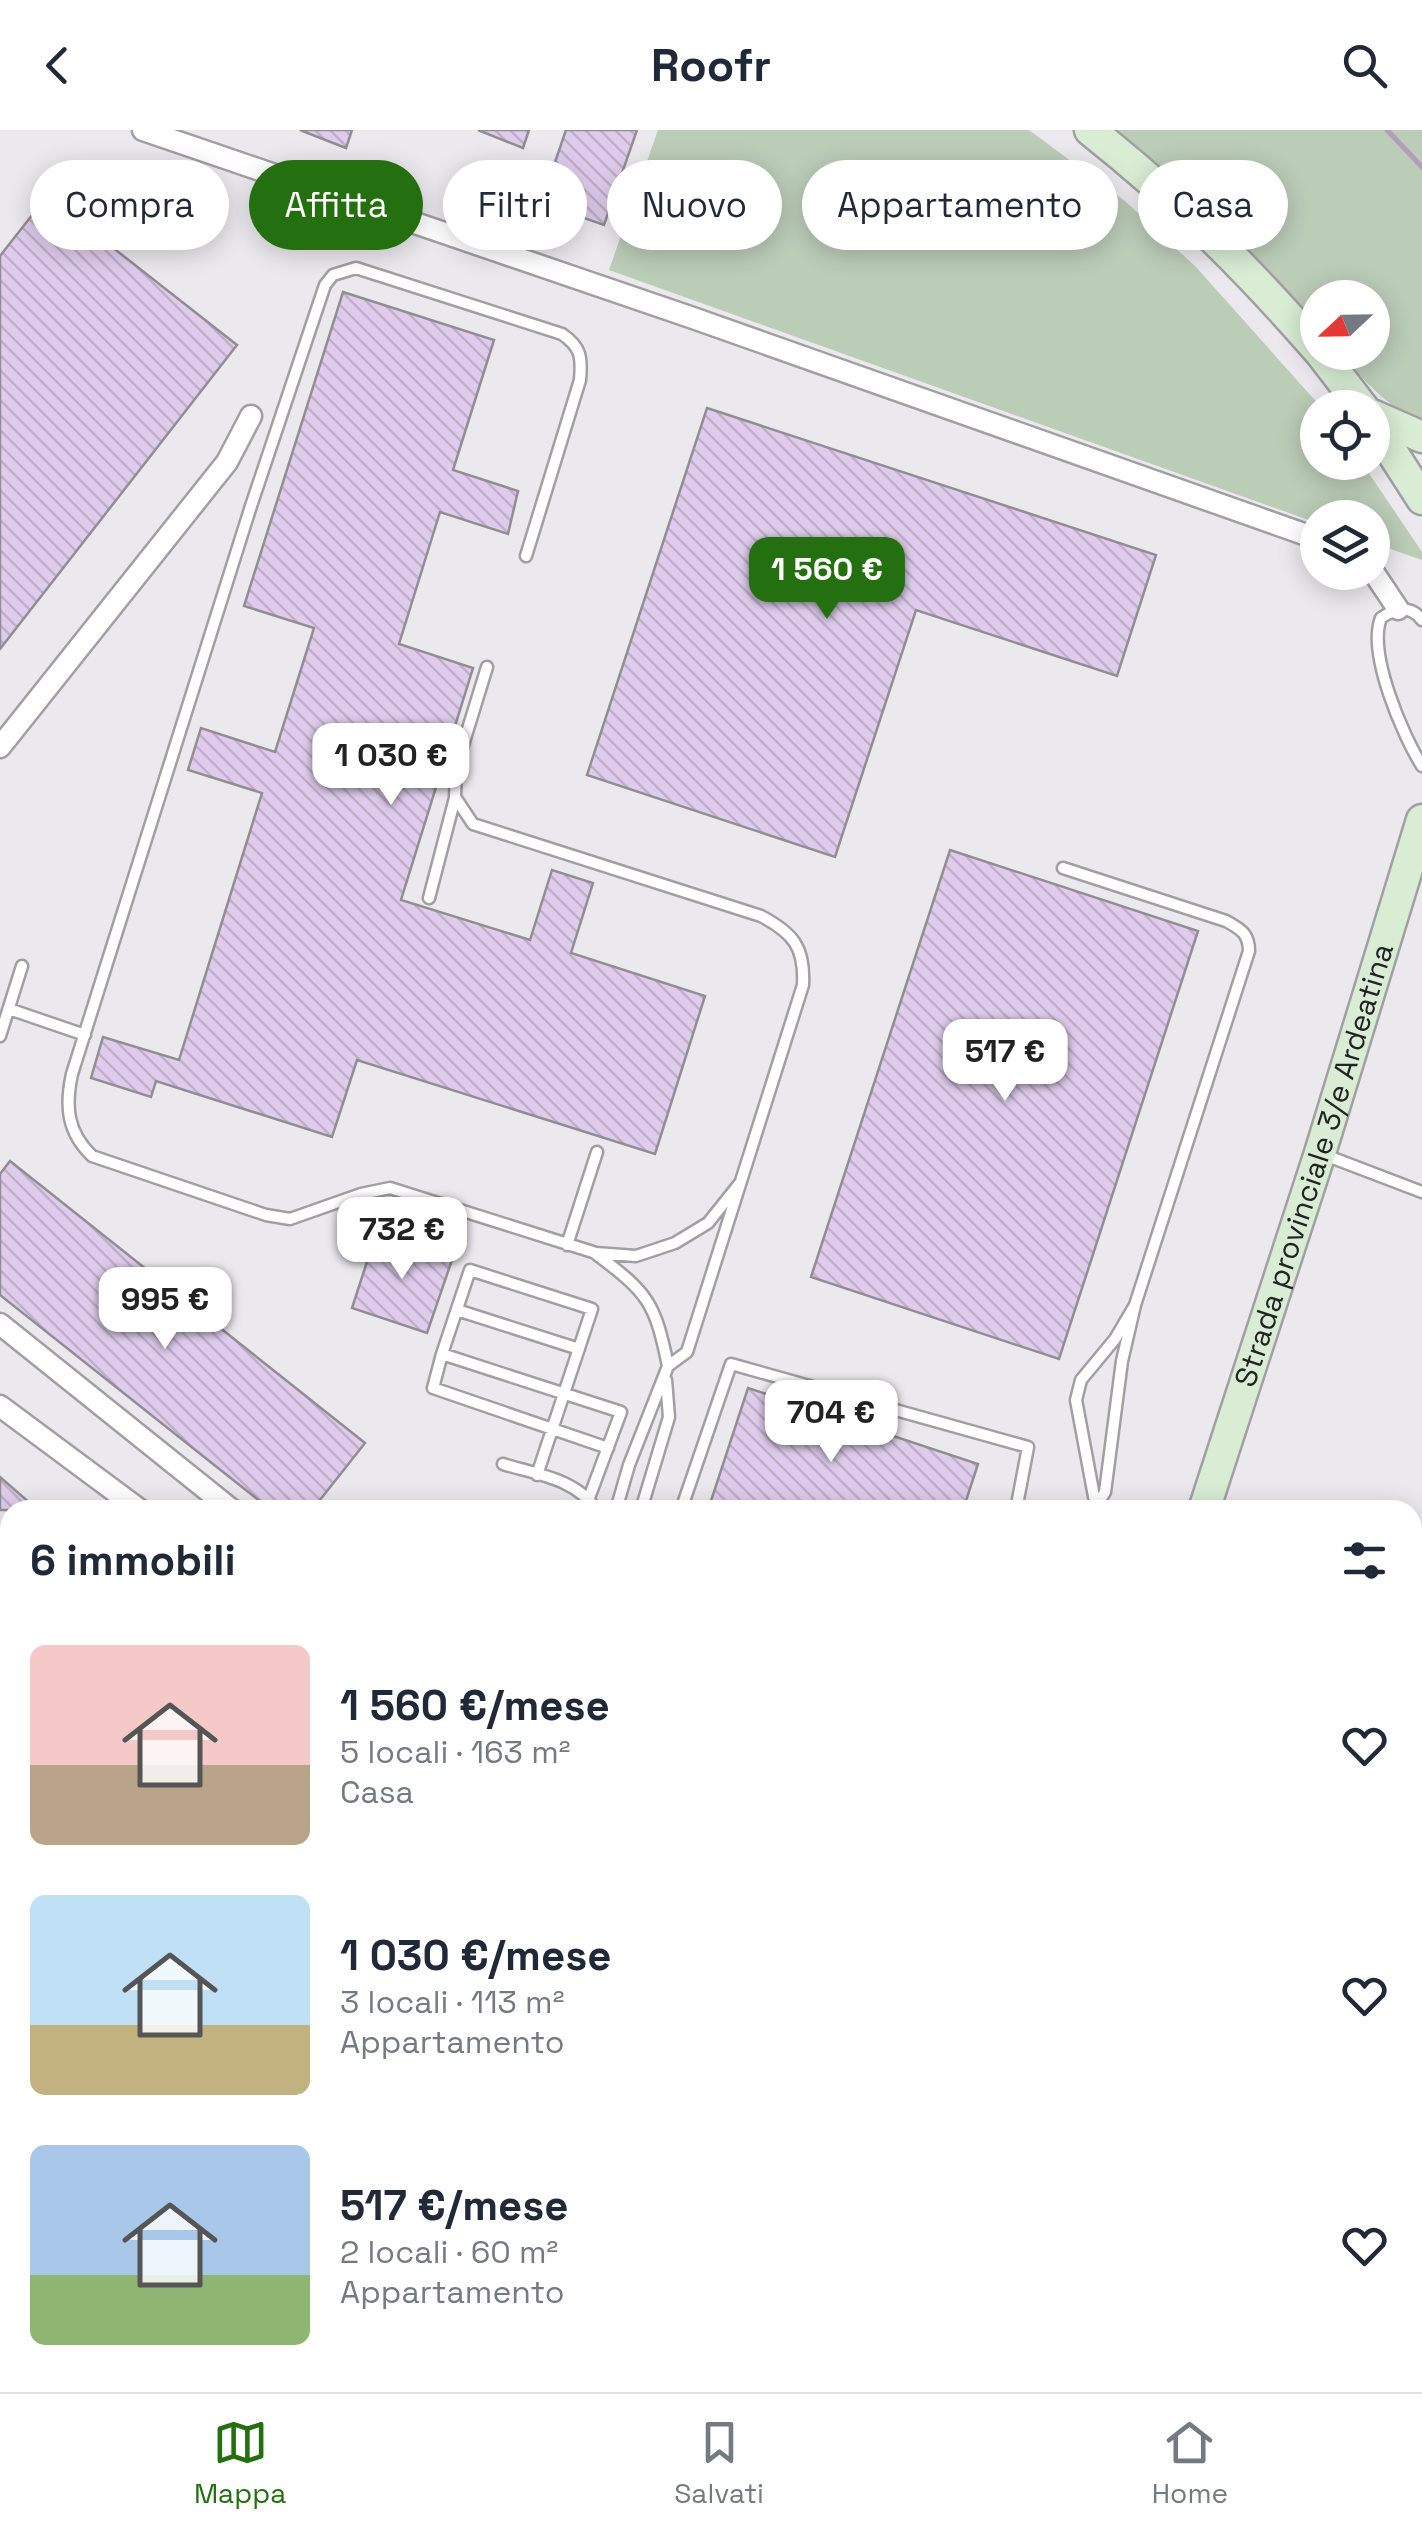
<!DOCTYPE html>
<html lang="it">
<meta charset="utf-8">
<style>
body{margin:0;font-family:"Space Grotesk",sans-serif;background:#f6f6f7;color:#1f2937;height:100vh;display:flex;flex-direction:column;font-size:38px;white-space:nowrap}
*{box-sizing:border-box;margin:0}
p{font-size:32px;color:#747a83}
.icon{flex:none;width:55px;height:55px;fill:none;stroke:currentColor;stroke-width:2;stroke-linecap:round;stroke-linejoin:round}
.map{position:relative;flex:1;overflow:hidden}
.drawer{position:absolute;left:0px;top:1370px;width:1422px;height:892px;display:flex;flex-direction:column;background:#fff;border-radius:30px 30px 0 0;box-shadow:0 5px 25px #0003}
.drawer>*{flex:none}
.hud{position:absolute;left:30px;top:30px;width:1362px;height:90px;display:flex;gap:20px}
.needle{width:65px;rotate:248deg}
.controls{position:absolute;left:1300px;top:150px;display:grid;gap:20px}
.controls a{display:grid;place-items:center;width:90px;height:90px;border-radius:50%;background:#fff;box-shadow:0 5px 25px #0003;font-size:50px}
.price{position:absolute;translate:-50% -85px;padding:0 22px;border-radius:20px;background:#fff;color:#222;font-size:32px;line-height:65px;filter:drop-shadow(0 2px 5px #0008)}
.price::after{content:'';position:absolute;left:50%;top:60px;width:30px;height:22px;margin-left:-15px;background:inherit;clip-path:polygon(0 0,100% 0,50% 100%)}
.price.on{background:#246f10;color:#fff}
ul{padding:0;list-style:none}
li{display:flex;align-items:center;gap:30px;height:250px;padding:0 30px}
li span{display:grid;place-items:center;flex:none;width:280px;height:200px;border-radius:15px;color:#555}
li>.icon{margin-inline-start:auto}
span .icon{width:120px;height:120px;fill:#fffc;stroke-width:1}
li b{font-size:42px}
h2{display:flex;justify-content:space-between;align-items:center;height:120px;padding:0 30px;font-size:42px}
.pill{padding:0 35px;border-radius:45px;background:#fff;box-shadow:0 5px 25px #0003;font-size:35px;line-height:90px}
.pill.on{background:#246f10;color:#fff}
header{display:flex;justify-content:space-between;align-items:center;height:130px;padding:0 30px;background:#fff;font-size:45px;font-weight:700}
.tabs{display:flex;justify-content:space-around;align-items:center;height:140px;border-top:2px solid #e0e1e3;background:#fff;font-size:28px;color:#747a83}
.tabs a{display:grid;justify-items:center;gap:5px}
.tabs .on{color:#246f10}
.map>svg:first-child{display:block}
</style>
<header><svg class="icon" aria-label="back" viewBox="0 0 24 24"><path d="M15 5l-7 7 7 7"/></svg>Roofr<svg class="icon" aria-label="search" viewBox="0 0 24 24"><circle cx="10" cy="10" r="6"/><path d="M15 15l6 6"/></svg></header>
<div class="map">
<svg width="1422" height="2262" viewBox="0 0 1422 2262">
<defs>
<pattern id="building-back-hatch" width="6" height="6" patternUnits="userSpaceOnUse" patternTransform="scale(2.5)"><rect width="6" height="6" fill="#dfccec"/><path d="M-1 5l2 2M0 0l6 6M5-1l2 2" fill="none" stroke="#bfafca"/></pattern>
</defs>
<rect width="100%" height="100%" fill="#ece9ee"/>
<!-- grass -->
<path fill="#bbccb7" d="M658,0h371l96,71 71,66 125,140 -3,1v54l44,1 60,89v8l-49,-17 -1,-25h-54l-1,5 -708,-253z
M1110,0h312v290c-36,-12 -57,-40 -83,-67l33,-1v-54h-54l-1,31z
M0,1855l10,9v220l-10,13z
M0,2131l10,8v113l148,1 12,9h-170z"/>
<g fill="none" stroke-linecap="round" stroke-linejoin="round">
<!-- stream -->
<path stroke="#b09ebc" stroke-width="5" d="M1387,0l35,37"/>
</g>
<!-- building -->
<path fill="url(#building-back-hatch)" stroke="#918e93" stroke-width="2.5" d="M300,0h52l-6,18z
M478,0h51l-6,18z
M566,0h71l-33,95 -63,-22z
M47,66l190,149 -237,304v-393z
M343,162l151,48 -41,130 65,21 -10,43 -68,-22 -41,132 74,24 -72,232 129,40 22,-70 41,13 -22,70 134,43 -50,158 -298,-94 -25,77 -176,-56 -5,16 -60,-19 12,-41 76,23 83,-267 -74,-23 13,-42 74,24 39,-124 -70,-22z
M707,278l449,147 -39,121 -201,-66 -81,247 -248,-82z
M950,720l248,81 -139,428 -248,-82z
M10,1031l355,282 -53,67h-41l-271,-215v-121z
M377,1101l76,26 -26,76 -75,-25z
M748,1258l230,76 -15,46h-255z
M0,1347l38,33h-38z"/>
<g fill="none" stroke-linecap="round" stroke-linejoin="round">
<!-- lane casing -->
<g stroke="#a29fa4" stroke-width="15">
<path id="lane" d="M526,426l54,-176c2,-23 1,-33 -18,-46l-206,-66 -23,7 -8,10 -74,221 -179,568c-7,32 -5,58 20,82l174,59 24,4 71,-25 29,-6 206,65 40,3 39,-13 33,-20 32,-40
M1422,490c-11,-15 -27,-12 -41,-2 -14,35 22,118 41,148
M487,537l-31,101 -1,29 18,27 288,92c32,17 44,31 42,69l-116,367 -19,14 -39,99 -13,45
M1063,738l163,53c14,8 23,12 23,30l-114,354 -13,56 -17,131 -9,15 -20,-107 5,-20 34,-41 20,-34
M429,768l26,-100
M9,879l76,26
M0,906l22,-70
M1325,1025l97,37
M567,1115l30,-93
M596,1124c52,39 59,48 72,112
M457,1180l122,39
M442,1224l28,-84 122,39 -55,166
M503,1334c32,10 75,15 93,46
M589,1368l32,-86 -179,-58 -9,34 175,60
M641,1380l28,-93 -3,-37
M681,1380l50,-146 297,83 -12,63
M945,2252l18,10
M245,2262l8,-10
M392,2262l12,-10
M583,2262l5,-10
M699,2262l5,-10"/>
</g>
<!-- street casing -->
<g stroke="#a29fa4" stroke-width="25">
<path id="street" d="M143,0l550,188 625,221
M1372,440l26,39
M0,617l227,-285 24,-46
M0,1194l232,186
M0,1276l140,104
M0,1668l10,-12
M1412,1903l10,5"/>
</g>
<!-- secondary casing -->
<g stroke="#a29fa4" stroke-width="35">
<g id="secondary">
<path d="M1090,0c88,70 154,135 228,220"/>
<path d="M1320,222l43,56"/>
<path d="M1372,285l50,22"/>
<path d="M1372,291l50,78"/>
<path id="s1" d="M1204,1380l116,-357 102,-333"/>
<path d="M479,2262l14,-10"/>
</g>
</g>
<!-- path -->
<path stroke="#8c8a8d" stroke-width="4" stroke-dasharray="10 5" stroke-linecap="butt" d="M0,2154l10,8
M127,2252l12,10"/>
<!-- lane -->
<use href="#lane" stroke="#fff" stroke-width="10"/>
<!-- street -->
<use href="#street" stroke="#fff" stroke-width="20"/>
<!-- secondary -->
<use href="#secondary" stroke="#d8edd4" stroke-width="30"/>
</g>
<g text-anchor="middle" stroke-width="8" stroke-linejoin="round" paint-order="stroke">
<!-- street labels -->
<g font-size="30" fill="#232224" stroke="#ece9ee">
<text dy="10" stroke="none"><textPath href="#s1" startOffset="362">Strada provinciale 3/e Ardeatina</textPath></text>
</g>
</g>
</svg>
<div class="controls">
<a><svg class="needle" viewBox="-14 -14 28 28"><path d="M0-13l5 13h-10z" fill="#e53935"/><path d="M0 13l5-13h-10z" fill="#747a83"/></svg></a>
<a><svg class="icon" aria-label="locate" viewBox="0 0 24 24"><circle cx="12" cy="12" r="6"/><path d="M12 2v4M12 18v4M2 12h4M18 12h4"/></svg></a>
<a><svg class="icon" aria-label="layers" viewBox="0 0 24 24"><path d="M12 4l9 5-9 5-9-5zM3 14l9 5 9-5"/></svg></a>
</div>
<b class="price on" style="left:827px;top:492px">1 560 €</b>
<b class="price" style="left:391px;top:678px">1 030 €</b>
<b class="price" style="left:1005px;top:974px">517 €</b>
<b class="price" style="left:402px;top:1152px">732 €</b>
<b class="price" style="left:165px;top:1222px">995 €</b>
<b class="price" style="left:831px;top:1335px">704 €</b>
<div class="hud">
<a class="pill">Compra</a>
<a class="pill on">Affitta</a>
<a class="pill">Filtri</a>
<a class="pill">Nuovo</a>
<a class="pill">Appartamento</a>
<a class="pill">Casa</a>
</div>
<section class="drawer">
<h2>6 immobili<svg class="icon" aria-label="filters" viewBox="0 0 24 24"><path d="M4 7h16M4 17h16"/><circle cx="9" cy="7" r="2"/><circle cx="15" cy="17" r="2"/></svg></h2>
<ul>
<li><span style="background:linear-gradient(#f6c9c9 60%,#b9a48a 0)"><svg class="icon" aria-label="home" viewBox="0 0 24 24"><path d="M3 11l9-7 9 7M6 9v11h12V9"/></svg></span><div><b>1 560 €/mese</b><p>5 locali · 163 m²</p><p>Casa</p></div><svg class="icon" aria-label="heart" viewBox="0 0 24 24"><path d="M12 20l-8-8c-3-5 5-10 8-4 3-6 11-1 8 4z"/></svg></li>
<li><span style="background:linear-gradient(#bfe0f5 65%,#c2b280 0)"><svg class="icon" aria-label="home" viewBox="0 0 24 24"><path d="M3 11l9-7 9 7M6 9v11h12V9"/></svg></span><div><b>1 030 €/mese</b><p>3 locali · 113 m²</p><p>Appartamento</p></div><svg class="icon" aria-label="heart" viewBox="0 0 24 24"><path d="M12 20l-8-8c-3-5 5-10 8-4 3-6 11-1 8 4z"/></svg></li>
<li><span style="background:linear-gradient(#a9c7e8 65%,#8fb573 0)"><svg class="icon" aria-label="home" viewBox="0 0 24 24"><path d="M3 11l9-7 9 7M6 9v11h12V9"/></svg></span><div><b>517 €/mese</b><p>2 locali · 60 m²</p><p>Appartamento</p></div><svg class="icon" aria-label="heart" viewBox="0 0 24 24"><path d="M12 20l-8-8c-3-5 5-10 8-4 3-6 11-1 8 4z"/></svg></li>
</ul>
</section>
</div>
<nav class="tabs">
<a class="on"><svg class="icon" aria-label="map" viewBox="0 0 24 24"><path d="M3 6l6-2 6 2 6-2v14l-6 2-6-2-6 2zM9 4v14M15 6v14"/></svg>Mappa</a>
<a><svg class="icon" aria-label="saved" viewBox="0 0 24 24"><path d="M7 4h10v16l-5-4-5 4z"/></svg>Salvati</a>
<a><svg class="icon" aria-label="home" viewBox="0 0 24 24"><path d="M3 11l9-7 9 7M6 9v11h12V9"/></svg>Home</a>
</nav>
